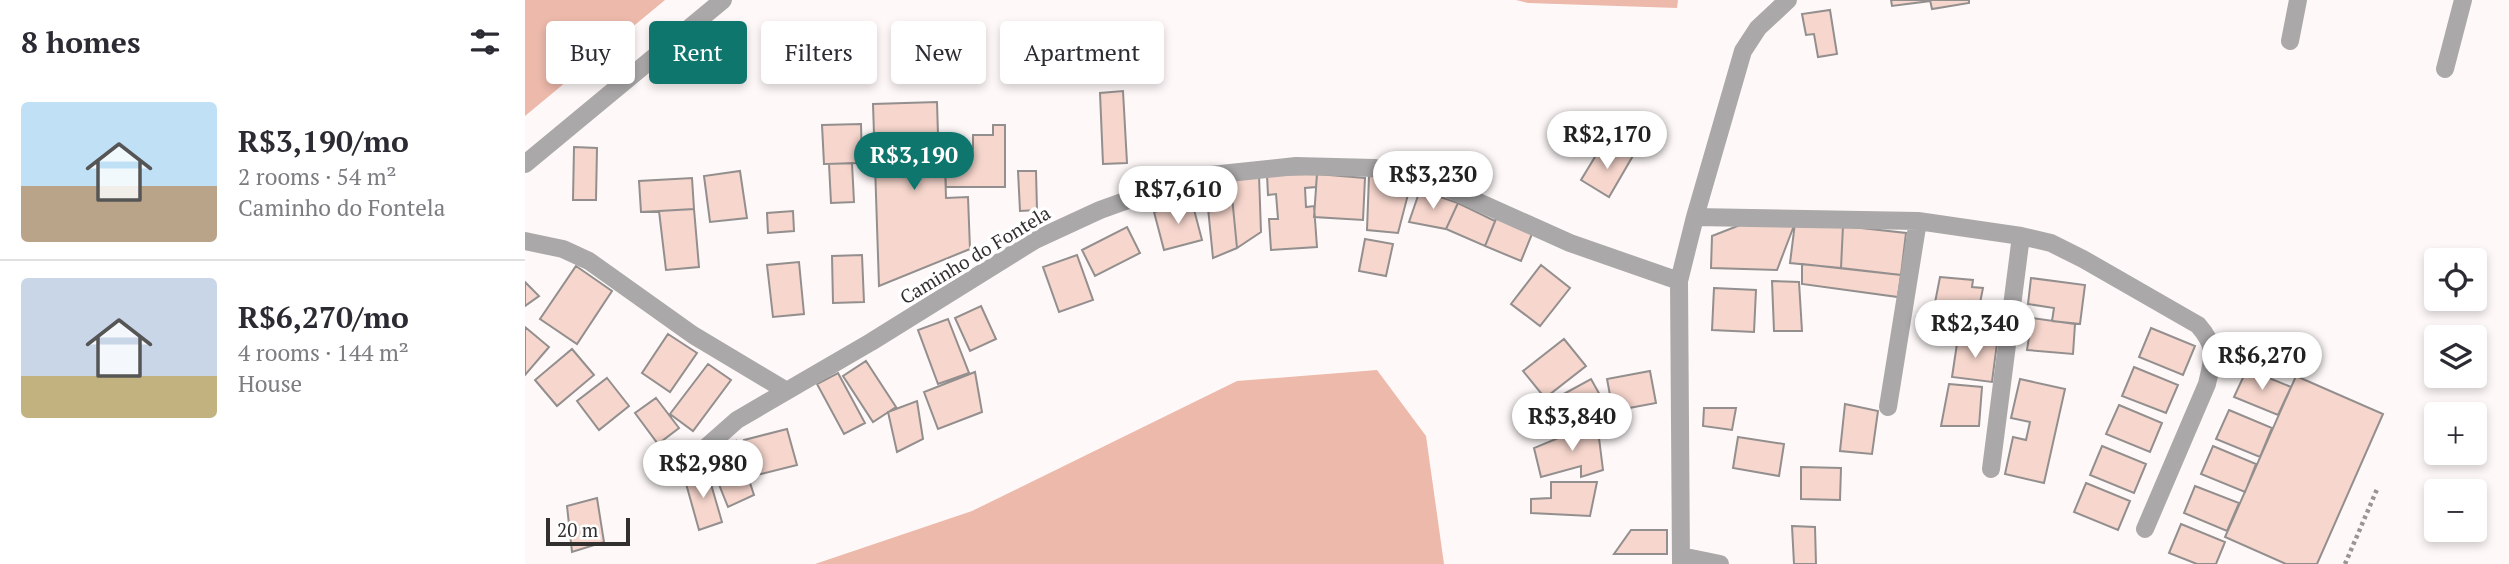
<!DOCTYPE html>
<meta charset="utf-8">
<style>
body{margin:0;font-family:"PT Serif",serif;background:#f7f7f7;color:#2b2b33;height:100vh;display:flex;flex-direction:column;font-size:26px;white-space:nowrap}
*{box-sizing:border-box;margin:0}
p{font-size:23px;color:#7c7c81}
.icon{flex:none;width:38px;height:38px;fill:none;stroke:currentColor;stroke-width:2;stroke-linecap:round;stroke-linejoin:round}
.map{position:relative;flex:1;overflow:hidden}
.details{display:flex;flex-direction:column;background:#fff;width:525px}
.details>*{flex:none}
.guide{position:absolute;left:21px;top:21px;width:665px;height:63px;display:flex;gap:14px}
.fabs{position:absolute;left:1899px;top:248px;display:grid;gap:14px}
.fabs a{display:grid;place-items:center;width:63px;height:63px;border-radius:7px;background:#fff;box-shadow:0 4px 10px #0003;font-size:35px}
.scale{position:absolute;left:21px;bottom:18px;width:84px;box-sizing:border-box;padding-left:7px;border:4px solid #32302f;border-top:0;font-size:19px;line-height:24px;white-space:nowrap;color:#32302f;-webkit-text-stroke:5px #fff;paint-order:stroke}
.price{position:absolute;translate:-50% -60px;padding:0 16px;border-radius:24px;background:#fff;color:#222;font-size:23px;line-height:46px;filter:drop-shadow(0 2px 4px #0008)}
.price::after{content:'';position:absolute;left:50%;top:42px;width:21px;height:16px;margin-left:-10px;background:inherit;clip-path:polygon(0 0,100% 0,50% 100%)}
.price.current{background:#0f766e;color:#fff}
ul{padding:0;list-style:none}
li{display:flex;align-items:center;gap:21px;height:175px;padding:0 21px}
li+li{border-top:2px solid #e1e1e2}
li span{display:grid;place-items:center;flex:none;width:196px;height:140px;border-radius:7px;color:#555}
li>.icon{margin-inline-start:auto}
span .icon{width:84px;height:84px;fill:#fffc;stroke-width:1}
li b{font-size:30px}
h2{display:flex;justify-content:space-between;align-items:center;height:84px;padding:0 21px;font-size:30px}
.tag{padding:0 24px;border-radius:7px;background:#fff;box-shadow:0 4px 10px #0003;font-size:24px;line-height:63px}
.tag.current{background:#0f766e;color:#fff}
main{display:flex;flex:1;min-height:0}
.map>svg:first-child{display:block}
</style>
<main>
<section class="details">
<h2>8 homes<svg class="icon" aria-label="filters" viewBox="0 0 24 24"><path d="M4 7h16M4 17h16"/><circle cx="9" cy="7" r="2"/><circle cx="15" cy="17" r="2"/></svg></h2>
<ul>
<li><span style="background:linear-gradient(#bfe0f5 60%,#b9a48a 0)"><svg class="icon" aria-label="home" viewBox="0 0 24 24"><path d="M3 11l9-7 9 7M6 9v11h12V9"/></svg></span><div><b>R$3,190/mo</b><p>2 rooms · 54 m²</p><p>Caminho do Fontela</p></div></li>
<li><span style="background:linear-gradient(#c9d6e8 70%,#c2b280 0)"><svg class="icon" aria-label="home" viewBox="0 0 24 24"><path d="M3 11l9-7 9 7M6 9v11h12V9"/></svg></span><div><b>R$6,270/mo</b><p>4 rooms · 144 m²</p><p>House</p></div></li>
</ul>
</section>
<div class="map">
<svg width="1984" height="564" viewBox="0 0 1984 564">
<rect width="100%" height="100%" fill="#fef9f8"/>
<!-- green -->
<path fill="#ecb9ab" d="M0,0h140l-140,116z
M991,0h162l-1,8 -149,-5z
M852,370l49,66 18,128h-629l157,-53 265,-130z"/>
<!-- building -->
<path fill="#f6d6cd" stroke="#938f8e" stroke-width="2" d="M1366,0h39v1l-38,5z
M1405,0h39v3l-37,6z
M1305,10l7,44 -19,3 -4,-23 -8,1 -4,-21z
M598,91l4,72 -24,1 -3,-71z
M412,102l1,33 6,-1 2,64 22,-1 2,52 -91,37 -6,-182z
M336,124l1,39 -38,1 -2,-39z
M468,125h12v62h-59l-2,-37 29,-1v-14h20z
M1095,145l14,9 -25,43 -28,-17 17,-28 13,8z
M49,147l23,1 -1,52h-23z
M327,163l2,39 -23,1 -2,-39z
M215,171l7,47 -37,4 -6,-46z
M493,171h18l1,39 -17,1z
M792,174l48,4 -2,42 -49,-3z
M792,174l-1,13 -11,1 1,19 8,-1 3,41 -46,3 -2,-31h9l-2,-25 -8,1 -1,-20z
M734,175l2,57 -24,16 -7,-72z
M705,176l7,72 -24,10 -8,-80z
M844,176l43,3 -14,54 -31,-3z
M167,178l2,31 -53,3 -2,-31z
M895,190l38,13 -12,26 -37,-7z
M667,202l10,38 -38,10 -10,-38z
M933,203l37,18 -10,25 -39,-17z
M169,209l5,58 -33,3 -7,-59z
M268,211l1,20 -26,2 -1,-20z
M973,214l36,15 -13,32 -36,-15z
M1270,223l48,3 -2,42 -51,-5z
M1270,223l-18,47 -66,-2 1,-32 28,-11z
M1318,226l63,7 -5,42 -60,-7z
M602,227l13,26 -45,23 -13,-26z
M840,239l28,5 -7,32 -27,-5z
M337,255l2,47 -31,1 -1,-47z
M552,255l16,45 -34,12 -16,-45z
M274,262l5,52 -31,3 -6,-52z
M1277,264l99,11 -3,22 -96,-13z
M1016,265l29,23 -30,38 -29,-22z
M51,266l36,25 -35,53 -37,-25z
M1415,277l33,3 -1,7 11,1 -3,15 -10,-2 -6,32 -34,-5z
M1506,278l54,7 -5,39 -28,-3 2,-13 -26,-4z
M1247,281l27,1 3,49h-28z
M0,282l14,14 -14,10z
M1189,288l42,2 -2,42 -42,-2z
M456,306l15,33 -26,12 -15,-33z
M1507,318l43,6 -2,30 -46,-4z
M423,319l21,54 -31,11 -20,-54z
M0,327l24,20 -24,28z
M1626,328l44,18 -12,29 -44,-18z
M143,334l29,19 -27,39 -28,-19z
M1433,337l39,6 -5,39 -40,-5z
M1039,339l22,27 -41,32 -22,-27z
M47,349l22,26 -37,31 -22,-26z
M341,361l30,46 -23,15 -30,-46z
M183,364l23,16 -38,51 -23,-17z
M1609,367l44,18 -12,28 -44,-17z
M1722,369l44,18 -13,28 -44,-18z
M1125,371l6,32 -43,8 -6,-32z
M450,372l7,40 -44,17 -14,-37z
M313,373l27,50 -21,11 -27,-50z
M1771,376l87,38 -66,150h-31l-61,-27z
M82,378l22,28 -30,24 -22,-29z
M1066,379l14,25 -31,17 -14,-25z
M1495,379l45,10 -21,94 -39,-9 8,-37 13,3 4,-18 -19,-4z
M1424,384l33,3 -3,39h-38z
M131,398l23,30 -21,16 -23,-31z
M392,401l6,38 -26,13 -9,-40z
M1320,404l33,7 -6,43 -32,-3z
M1594,405l43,18 -12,29 -44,-18z
M1179,408h32l-4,22 -29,-4z
M1704,410l43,18 -12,29 -44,-18z
M1072,422l6,48 -22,7v-11l-40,11 -7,-29z
M262,429l10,36 -44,11 -9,-36z
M1213,437l46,7 -5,32 -46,-8z
M211,441l18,54 -26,12 -18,-45z
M1577,446l44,18 -12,29 -44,-18z
M1688,446l43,18 -11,28 -44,-18z
M181,467l16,55 -23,8 -14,-50z
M1276,467l40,1 -1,32 -39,-1z
M1026,482h46l-7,34 -59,-3v-14l20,-1z
M1561,483l44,18 -12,29 -44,-18z
M1670,486l44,17 -12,28 -43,-18z
M72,498l7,44 -32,10 -5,-46z
M1656,524l44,18 -9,22h-19l-28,-11z
M1267,526l23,1 1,37h-22z
M1106,530h36v24h-53z"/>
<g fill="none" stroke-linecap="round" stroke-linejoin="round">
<!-- path -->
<path stroke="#999594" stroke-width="4.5" stroke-dasharray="3.5 3.5" stroke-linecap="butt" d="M1820,564l33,-77"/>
<!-- minor -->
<path stroke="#aaa8a8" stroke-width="18" d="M1765,41l8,-41
M1920,69l18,-69
M0,164l198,-164
M1170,217l223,4 103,15 30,7 32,16 115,66c20,23 15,32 9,59l-62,145
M0,241l38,8 26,12 104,74 92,55
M1363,407l30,-186
M161,465l51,-45 134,-78 164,-102 65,-30 92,-33 104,-11 79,2 31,6 30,9 134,60 109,38
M1466,469l30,-233
M1156,556l39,8
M1156,564l-2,-283 16,-64 48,-166 15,-23 30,-28"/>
</g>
<g text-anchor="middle" stroke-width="7" stroke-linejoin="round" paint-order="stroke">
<!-- street labels -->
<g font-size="19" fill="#32302f" stroke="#fff">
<text transform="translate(450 255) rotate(-31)" y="7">Caminho do Fontela</text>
</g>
</g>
</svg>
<div class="fabs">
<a><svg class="icon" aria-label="locate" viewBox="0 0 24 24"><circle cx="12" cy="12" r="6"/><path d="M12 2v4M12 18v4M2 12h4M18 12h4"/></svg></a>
<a><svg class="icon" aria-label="layers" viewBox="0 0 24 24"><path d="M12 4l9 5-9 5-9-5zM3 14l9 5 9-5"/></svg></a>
<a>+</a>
<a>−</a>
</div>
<div class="scale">20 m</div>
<b class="price" style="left:1082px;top:171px">R$2,170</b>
<b class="price current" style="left:389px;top:192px">R$3,190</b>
<b class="price" style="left:908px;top:211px">R$3,230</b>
<b class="price" style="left:653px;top:226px">R$7,610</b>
<b class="price" style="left:1450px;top:360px">R$2,340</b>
<b class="price" style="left:1737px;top:392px">R$6,270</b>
<b class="price" style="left:1047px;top:453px">R$3,840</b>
<b class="price" style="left:178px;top:500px">R$2,980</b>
<div class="guide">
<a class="tag">Buy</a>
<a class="tag current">Rent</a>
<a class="tag">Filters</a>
<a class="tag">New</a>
<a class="tag">Apartment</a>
</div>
</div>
</main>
